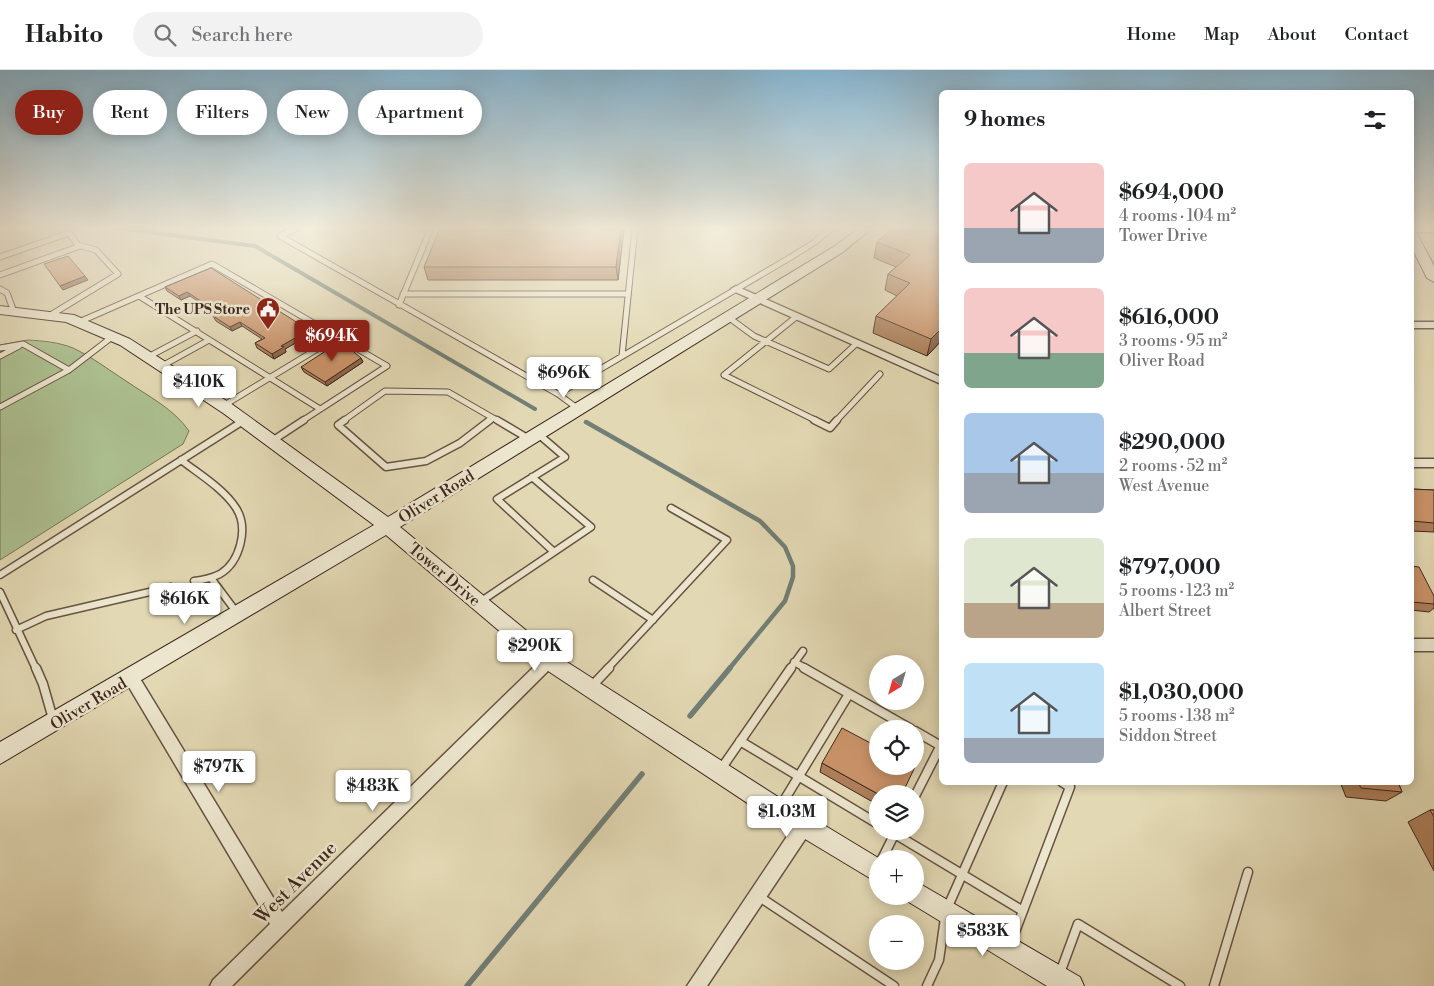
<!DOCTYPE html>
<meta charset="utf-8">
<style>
body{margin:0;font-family:"Libre Bodoni",serif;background:#f2f2f2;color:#202124;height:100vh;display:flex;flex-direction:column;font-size:19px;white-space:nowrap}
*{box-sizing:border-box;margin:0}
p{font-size:16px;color:#757577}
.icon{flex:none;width:28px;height:28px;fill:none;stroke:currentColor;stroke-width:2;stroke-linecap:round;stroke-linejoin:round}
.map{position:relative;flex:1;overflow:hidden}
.panel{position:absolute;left:939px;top:20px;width:475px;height:695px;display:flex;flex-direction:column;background:#fff;border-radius:8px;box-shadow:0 2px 12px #0003}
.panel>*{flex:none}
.guide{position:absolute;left:15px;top:20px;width:475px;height:45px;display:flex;gap:10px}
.needle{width:32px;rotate:217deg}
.buttons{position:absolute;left:869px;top:585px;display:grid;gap:10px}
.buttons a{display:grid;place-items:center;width:55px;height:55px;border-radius:50%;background:#fff;box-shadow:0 2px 12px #0003;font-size:25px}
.price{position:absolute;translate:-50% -42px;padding:0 11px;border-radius:5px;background:#fff;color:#222;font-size:16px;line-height:32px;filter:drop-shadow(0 1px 2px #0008)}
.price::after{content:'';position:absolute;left:50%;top:30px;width:15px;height:11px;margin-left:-8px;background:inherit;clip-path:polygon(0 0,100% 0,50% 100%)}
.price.current{background:#8f2418;color:#fff}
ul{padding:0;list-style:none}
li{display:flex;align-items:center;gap:15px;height:125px;padding:0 25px}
li span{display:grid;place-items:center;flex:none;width:140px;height:100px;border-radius:8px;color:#555}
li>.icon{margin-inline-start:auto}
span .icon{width:60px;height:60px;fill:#fffc;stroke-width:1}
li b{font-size:21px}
h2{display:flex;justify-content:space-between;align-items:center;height:60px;padding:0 25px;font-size:21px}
.tag{padding:0 18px;border-radius:22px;background:#fff;box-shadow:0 2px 12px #0003;font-size:18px;line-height:45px}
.tag.current{background:#8f2418;color:#fff}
header{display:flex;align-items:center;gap:30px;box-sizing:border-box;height:70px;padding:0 25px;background:#fff;border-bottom:1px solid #e0e0e0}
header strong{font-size:24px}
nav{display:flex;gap:28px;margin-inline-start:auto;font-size:18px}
.search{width:350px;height:45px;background:#f2f2f2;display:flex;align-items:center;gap:12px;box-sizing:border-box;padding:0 18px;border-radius:28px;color:#757577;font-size:19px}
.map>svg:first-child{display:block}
</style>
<header>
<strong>Habito</strong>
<div class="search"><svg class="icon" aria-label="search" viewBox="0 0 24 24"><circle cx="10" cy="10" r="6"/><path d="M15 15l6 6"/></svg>Search here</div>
<nav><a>Home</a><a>Map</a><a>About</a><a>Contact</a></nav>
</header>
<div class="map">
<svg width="1434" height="916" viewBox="0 0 1434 916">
<rect width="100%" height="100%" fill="#e2d8b3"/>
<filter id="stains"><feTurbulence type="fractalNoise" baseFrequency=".004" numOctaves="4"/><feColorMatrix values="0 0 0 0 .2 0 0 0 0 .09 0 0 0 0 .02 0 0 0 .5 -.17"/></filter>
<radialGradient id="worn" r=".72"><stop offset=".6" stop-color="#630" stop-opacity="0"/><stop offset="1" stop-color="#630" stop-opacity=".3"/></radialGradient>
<!-- green -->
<path fill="#adc091" stroke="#767457" d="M28,270c15,1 30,2 45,8 19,9 36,22 53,33 22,15 48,28 63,50l-6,13 -183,116v-215z"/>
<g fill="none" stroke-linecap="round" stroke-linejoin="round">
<!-- stream-far2 -->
<path stroke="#727f76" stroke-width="4" d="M117,158l138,18 280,163"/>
<!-- stream-far1 -->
<path stroke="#727f76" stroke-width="4.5" d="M586,352l174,99 25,26 8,19v11l-8,24 -56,68"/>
<!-- stream -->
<path stroke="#727f76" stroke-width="5.5" d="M690,646l40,-48
M467,916l175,-212"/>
<!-- lane-far2 casing -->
<g stroke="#675342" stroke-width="7">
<path id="lane-far2" d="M297,158l-17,8 278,158 19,14
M0,187l69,-24 9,12 18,5 22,24 -69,42
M0,205l80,-29
M0,219l7,4 7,19
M403,224h225
M139,226l181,113
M399,235l32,-77
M728,247l26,19 75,33 27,-25
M796,247l-72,58 93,46
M79,252l133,-58 175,102 -85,55
M0,278l23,-4 46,26
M0,286l19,-10
M622,286l13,-128
M148,287l49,-26
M162,296l47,-26
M558,324l233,-137 24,-15 17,-14
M223,336l114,-69
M0,337l69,-37 43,-33
M493,348l6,3
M343,351l42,-30 63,1 45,26
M488,351l5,-3
M836,351l44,-47"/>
</g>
<!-- lane-far1 casing -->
<g stroke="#675342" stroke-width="9">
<path id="lane-far1" d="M345,350l-7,5 48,42 40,-6 34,-18 30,-23
M497,350l32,19
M814,350l16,8 7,-8
M537,363l28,24 -68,42 57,53
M272,371l32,-21
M181,390c18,14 43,29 55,48 13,20 4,54 -16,66 -8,4 -17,6 -26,7
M0,505l243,-154
M211,508l26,35
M593,510l60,40
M0,522l36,77
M480,532l111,-75 -59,-50
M16,560l30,-14 125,-29
M794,592l13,7
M607,599l120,-129 -56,-32
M790,599l13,-18"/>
</g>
<!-- lane casing -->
<g stroke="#675342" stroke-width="11">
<path id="lane" d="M36,598l7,16 10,35
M804,598l107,61
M591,617l18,-19
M915,661l26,15
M740,671l138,83
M721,699l70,-101
M915,726l26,-51
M780,737l69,-113
M890,761l133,80
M882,789l14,-28
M758,826l136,90
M1010,875l60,-158 -8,-5
M1060,903l18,-49 102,62
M927,916l12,-26 7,-49 57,-129
M1214,916l34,-114"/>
</g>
<!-- street casing -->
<g stroke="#675342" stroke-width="3">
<path id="street" d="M1411,158h23v4h-23z
M736,216l205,91v7l-208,-93 -2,-2z
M1411,252h23v6h-23z
M1411,389h23v8h-23z
M1411,569h23v12h-23z
M549,585l5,2 2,4 -2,4 -322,321h-22l3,-6 57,-56 -144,-242 -2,-5 2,-5 5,-1 5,1 146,240 262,-255z
M804,748l6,2 2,6 -2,6 -103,154h-20l111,-166z"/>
</g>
<!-- secondary casing -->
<g stroke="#3e271d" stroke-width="2">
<path id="secondary" d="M859,158h13l-29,24 -443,275 156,128 230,147 94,57h-2v24l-108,-65 -228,-151 -156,-132 -386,229v-22l374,-217 -151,-112 -103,-68 -54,-23 -66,-8v-8l74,9 56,24 103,66 155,112 447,-271z
M1411,160l6,4 17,32v16l-7,-4 -16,-32z
M915,811l165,96 4,9h-37l-140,-85 -3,-5h11z"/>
</g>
<!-- lane-far2 -->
<use href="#lane-far2" stroke="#ece6ce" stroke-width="5"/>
<!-- lane-far1 -->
<use href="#lane-far1" stroke="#ece6ce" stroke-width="6"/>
<!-- lane -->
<use href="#lane" stroke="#ece6ce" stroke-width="8"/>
<!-- street -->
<use href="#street" fill="#ece6ce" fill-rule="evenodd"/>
<!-- secondary -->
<use href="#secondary" fill="#ece6ce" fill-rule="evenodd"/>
</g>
<!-- wall -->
<path fill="#ad7e59" stroke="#3e271d" d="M624,158l-6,52h-190l-4,-13z
M941,158v113l-14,15 -54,-23 3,-17 21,-20 -12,-6 3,-16 8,-7 -22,-9 3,-16z
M211,198l100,66 -26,15 1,3 -12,7 -17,-11 -2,-5 7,-4 -20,-13 -10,5 -16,-10 -3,-5 4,-2 -27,-18 -9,4 -14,-9 -2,-4z
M361,288l2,4 -36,24 -23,-14 -3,-5z
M1411,419l23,1v42l-23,-1z
M1411,496l23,30v12l-5,4 -18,-2z
M822,693l56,31v11l-58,-33z
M1340,712h58l4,10 -16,9 -40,-4z
M1430,740h4v61l-26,-49z"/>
<!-- shaded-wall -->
<path fill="#8d6649" stroke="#3e271d" d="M621,158h3l-6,52 -2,-13z
M85,206l3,4 -25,10 -3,-4z
M187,222l3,4 -9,4 -2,-4z
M240,252l2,4 -10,5 -2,-4z
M941,259v12l-14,15 4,-17z
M309,260l2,4 -26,15 1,3 -12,7 -2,-5 9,-8z
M361,288l2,4 -36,24 -2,-4z"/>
<!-- building -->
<path fill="#c99268" stroke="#3e271d" d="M440,158h181l-5,39h-192z
M892,158h49v101l-10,10 -55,-23 34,-33 -22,-9 22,-19 -33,-13z
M68,186l17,20 -25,10 -16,-22z
M211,198l98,62 -28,16 3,1 -12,7 -17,-11 10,-5 -25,-16 -10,5 -17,-11 6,-3 -32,-21 -8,4 -14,-9z
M341,271l20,17 -36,24 -24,-15z
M1411,419l23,1v33l-23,-2z
M1411,496l8,1 15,29v8l-23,-2z
M842,658l36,19v19h35l2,1 -13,27h-24l-56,-31z
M1358,712h40l4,10 -41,-4z
M1430,740h4v7z"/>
<!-- sky -->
<linearGradient id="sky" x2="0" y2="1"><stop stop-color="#87b6d2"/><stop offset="0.55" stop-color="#f2eddd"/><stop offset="1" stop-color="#f2eddd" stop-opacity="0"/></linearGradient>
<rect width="1434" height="286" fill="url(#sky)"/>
<!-- icons -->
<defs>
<g id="civic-pin" transform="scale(1.25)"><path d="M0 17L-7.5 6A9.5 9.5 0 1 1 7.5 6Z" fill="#8f2418" stroke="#ece6ce"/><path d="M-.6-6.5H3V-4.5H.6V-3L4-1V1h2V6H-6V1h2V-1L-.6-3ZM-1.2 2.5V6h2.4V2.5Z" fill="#fff"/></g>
</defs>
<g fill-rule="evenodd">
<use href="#civic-pin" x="268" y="239"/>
</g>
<g text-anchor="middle" stroke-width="5" stroke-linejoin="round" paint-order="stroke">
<!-- far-poi labels -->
<g font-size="14" font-weight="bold" fill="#3e271d" stroke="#ece6ce" text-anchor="end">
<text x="250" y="244">The UPS Store</text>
</g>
<!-- street labels -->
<g font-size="16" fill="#3e271d" stroke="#ece6ce">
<text transform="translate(436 426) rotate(-32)" y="6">Oliver Road</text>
<text transform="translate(445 504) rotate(40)" y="6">Tower Drive</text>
<text transform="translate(88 633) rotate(-31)" y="6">Oliver Road</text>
</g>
<!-- near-street labels -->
<g font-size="19" fill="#3e271d" stroke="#ece6ce">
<text transform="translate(295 812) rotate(-45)" y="7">West Avenue</text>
</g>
</g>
<rect width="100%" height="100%" filter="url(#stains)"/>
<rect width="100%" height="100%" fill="url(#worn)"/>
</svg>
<div class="buttons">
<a><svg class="needle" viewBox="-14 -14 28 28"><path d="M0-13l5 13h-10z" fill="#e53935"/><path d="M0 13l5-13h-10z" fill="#757577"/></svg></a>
<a><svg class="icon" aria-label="locate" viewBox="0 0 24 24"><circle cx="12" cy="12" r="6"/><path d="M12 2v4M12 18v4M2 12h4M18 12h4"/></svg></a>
<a><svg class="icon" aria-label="layers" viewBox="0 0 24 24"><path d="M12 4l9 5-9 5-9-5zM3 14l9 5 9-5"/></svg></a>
<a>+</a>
<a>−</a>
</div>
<b class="price current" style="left:332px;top:292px">$694K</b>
<b class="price" style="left:564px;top:329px">$696K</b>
<b class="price" style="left:199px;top:338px">$410K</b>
<b class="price" style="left:185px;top:555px">$616K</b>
<b class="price" style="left:535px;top:602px">$290K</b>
<b class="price" style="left:219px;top:723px">$797K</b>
<b class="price" style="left:373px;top:742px">$483K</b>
<b class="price" style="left:787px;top:768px">$1.03M</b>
<b class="price" style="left:983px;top:887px">$583K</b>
<div class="guide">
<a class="tag current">Buy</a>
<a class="tag">Rent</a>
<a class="tag">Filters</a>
<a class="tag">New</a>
<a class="tag">Apartment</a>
</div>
<section class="panel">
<h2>9 homes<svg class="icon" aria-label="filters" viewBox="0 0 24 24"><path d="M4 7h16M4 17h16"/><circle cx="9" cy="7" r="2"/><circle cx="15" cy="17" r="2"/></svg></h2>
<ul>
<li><span style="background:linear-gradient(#f6c9c9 65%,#9aa5b1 0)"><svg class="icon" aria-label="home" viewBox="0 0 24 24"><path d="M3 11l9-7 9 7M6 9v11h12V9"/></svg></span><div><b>$694,000</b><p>4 rooms · 104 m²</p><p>Tower Drive</p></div></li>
<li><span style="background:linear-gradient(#f6c9c9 65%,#7fa58c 0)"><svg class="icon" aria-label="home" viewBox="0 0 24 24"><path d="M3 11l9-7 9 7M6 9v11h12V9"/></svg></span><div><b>$616,000</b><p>3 rooms · 95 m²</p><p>Oliver Road</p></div></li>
<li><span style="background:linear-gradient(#a9c7e8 60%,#9aa5b1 0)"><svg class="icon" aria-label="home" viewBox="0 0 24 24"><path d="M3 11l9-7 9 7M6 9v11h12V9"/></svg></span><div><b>$290,000</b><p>2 rooms · 52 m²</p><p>West Avenue</p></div></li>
<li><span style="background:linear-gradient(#dfe7d0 65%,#b9a48a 0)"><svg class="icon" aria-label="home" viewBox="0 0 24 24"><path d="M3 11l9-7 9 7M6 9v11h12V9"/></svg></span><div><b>$797,000</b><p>5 rooms · 123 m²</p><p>Albert Street</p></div></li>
<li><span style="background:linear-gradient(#bfe0f5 75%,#9aa5b1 0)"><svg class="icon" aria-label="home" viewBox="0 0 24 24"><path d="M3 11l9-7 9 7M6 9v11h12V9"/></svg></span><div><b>$1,030,000</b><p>5 rooms · 138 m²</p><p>Siddon Street</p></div></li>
</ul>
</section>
</div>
